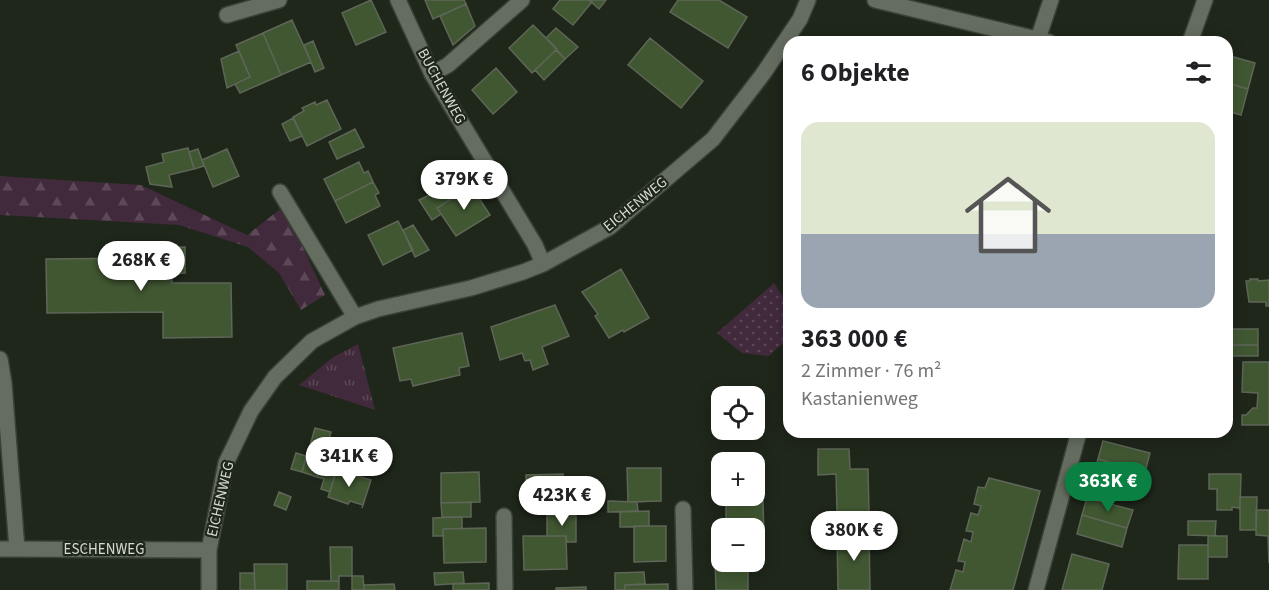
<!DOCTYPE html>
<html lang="de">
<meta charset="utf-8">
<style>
body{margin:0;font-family:"Source Sans 3",sans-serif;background:#f2f2f2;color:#202124;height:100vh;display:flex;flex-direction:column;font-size:22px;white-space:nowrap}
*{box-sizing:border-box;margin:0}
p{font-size:20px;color:#757577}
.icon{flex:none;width:33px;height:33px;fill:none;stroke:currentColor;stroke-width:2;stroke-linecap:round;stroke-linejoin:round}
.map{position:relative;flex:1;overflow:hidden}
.sheet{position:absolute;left:783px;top:36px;width:450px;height:402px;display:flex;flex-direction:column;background:#fff;border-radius:18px;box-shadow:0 3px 15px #0003}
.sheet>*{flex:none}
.buttons{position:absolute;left:711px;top:386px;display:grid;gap:12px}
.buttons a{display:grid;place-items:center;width:54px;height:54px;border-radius:12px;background:#fff;box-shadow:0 3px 15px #0003;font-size:30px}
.price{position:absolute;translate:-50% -51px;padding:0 14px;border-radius:21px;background:#fff;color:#222;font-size:20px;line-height:39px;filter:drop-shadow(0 2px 3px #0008)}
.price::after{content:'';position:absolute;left:50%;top:36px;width:18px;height:14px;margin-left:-9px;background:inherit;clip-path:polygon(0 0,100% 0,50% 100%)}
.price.current{background:#0b8043;color:#fff}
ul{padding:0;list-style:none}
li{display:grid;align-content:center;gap:12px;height:318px;padding:0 18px}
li+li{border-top:2px solid #e0e0e0}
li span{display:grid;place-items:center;height:186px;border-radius:18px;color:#555}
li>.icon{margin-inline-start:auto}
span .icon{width:108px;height:108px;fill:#fffc;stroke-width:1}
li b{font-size:26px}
h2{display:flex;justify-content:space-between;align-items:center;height:72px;padding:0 18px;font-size:26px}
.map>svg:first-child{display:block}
</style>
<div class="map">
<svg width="1269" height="590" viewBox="0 0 1269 590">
<defs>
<pattern id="grass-tufts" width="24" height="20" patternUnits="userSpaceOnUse" patternTransform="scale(1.5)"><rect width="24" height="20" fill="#412a3c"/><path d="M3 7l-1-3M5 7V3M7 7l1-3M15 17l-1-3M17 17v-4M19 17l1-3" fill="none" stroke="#5c4857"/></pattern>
<pattern id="forest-firs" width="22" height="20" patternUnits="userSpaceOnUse" patternTransform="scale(1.5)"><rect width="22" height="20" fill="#412a3c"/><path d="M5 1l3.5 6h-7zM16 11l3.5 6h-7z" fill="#5c4857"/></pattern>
<pattern id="park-dots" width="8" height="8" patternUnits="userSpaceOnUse" patternTransform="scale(1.5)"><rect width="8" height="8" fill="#412a3c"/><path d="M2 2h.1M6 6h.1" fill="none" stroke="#5c4857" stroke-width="1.8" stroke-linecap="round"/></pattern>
</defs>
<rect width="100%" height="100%" fill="#1f261a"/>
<!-- grass -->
<path fill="url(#grass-tufts)" d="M358,344l17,66 -76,-25 33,-27z"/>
<!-- forest -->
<path fill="url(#forest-firs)" d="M0,176l141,9 106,50 37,-29 41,89 -24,15 -22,-37 -31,-26 -69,-22 -179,-10z"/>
<!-- park -->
<path fill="url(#park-dots)" d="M774,283l15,23v32l-20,18 -27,-3 -25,-20z"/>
<!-- building -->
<path fill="#415732" stroke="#5e6658" stroke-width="1.5" d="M371,0l15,32 -30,13 -14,-32z
M425,0h39l2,4 -33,15z
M560,0h29l3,2 -19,23 -20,-16z
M589,0h17l-7,9z
M678,0h41l28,17 -19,31 -58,-36z
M466,4l9,22 -22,19 -13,-29z
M292,20l19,42 -30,13 -18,-42z
M533,25l24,24 -25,24 -23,-25z
M556,28l22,19 -13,12 -19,-21z
M263,33l18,42 -41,18 -5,-9 15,-7 -14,-32z
M650,38l53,43 -22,27 -53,-43z
M313,41l11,27 -9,4 -11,-27z
M556,50l9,9 -21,21 -9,-10z
M239,51l11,26 -23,11 -6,-29z
M1227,55l28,8 -7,26 -21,-6z
M496,68l21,24 -24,22 -21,-24z
M1227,83l21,6 -7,26 -14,-4z
M327,100l14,29 -34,17 -14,-29 11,-6 -2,-3 13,-6 1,3z
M293,118l9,18 -12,5 -8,-17z
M355,129l9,18 -27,12 -8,-17z
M188,148l6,21 -25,6 3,12 -22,-3 -4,-17 18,-5 -2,-8z
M198,149l6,17 -10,3 -5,-17z
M227,149l12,27 -26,11 -11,-27z
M359,162l5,11 4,-2 5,11 -38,19 -11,-22z
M373,182l6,11 -4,2 5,11 -34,17 -11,-22z
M471,186l19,29 -34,21 -19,-28z
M445,187l6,12 -14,9 4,6 -9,6 -13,-20z
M398,221l15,29 -30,15 -15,-30z
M413,225l16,25 -14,7 -12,-27z
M185,247v26l-13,1v9h59l1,54 -69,1v-26l-116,1 -1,-54 96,-1v-10z
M621,269l28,49 -25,14 -1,-2 -14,8 -14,-22 3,-2 -16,-22z
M1250,279h8v2l11,-1v26h-3v-4h-17l-3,-21h4z
M555,305l14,31 -27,11 6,17 -15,6 -3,-10 -5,1 -3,-8 -22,7 -9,-33z
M1231,329h27v16h-27z
M462,333l7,33 -10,2 1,7 -47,11 -2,-7 -11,2 -7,-33z
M1227,345h5v17h-5z
M1232,345h26v11h-26z
M1243,362h26v63h-27v-10h4l7,-7h4l1,-15 -16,-1z
M315,428l16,4 -6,22 -16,-5z
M1103,441l47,12 -5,19 -47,-13z
M309,449l16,5 -8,23 -15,-5z
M818,449h31l1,20h18l1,43 -32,1 -1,-39 -18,1z
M296,453l10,3 -4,16 -11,-3z
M1098,459l47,13 -6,19 -46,-13z
M754,466h8l2,70h-10v-8h-28v-33h28z
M627,468h34v33l-33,1z
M320,470l15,4 -5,18 -9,-3 3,-10 -7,-2z
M337,470l34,10 -9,28 1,-3 -13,-4 -2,3 -20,-7z
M479,472l1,30 -39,1v-30z
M563,474v30l-37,1v-30z
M1209,474h32l-1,36 -1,-2 -7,-1v3h-15v-21h-8z
M989,478l51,13 -27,99h-63l6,-20 7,2 2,-10 -7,-1 6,-22 7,3 2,-10 -7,-1 5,-18 7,2 3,-9 -7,-2 4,-17 7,1z
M279,492l12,5 -5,13 -12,-5z
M1240,497h17l-1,33h-16z
M1087,498l46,12 -6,18 -45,-13z
M608,501l29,1 1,9 -30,1z
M471,502v15h-29l-1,-14z
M1256,510h13v53l-1,-27 -12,-1z
M649,511v15l-29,1v-15z
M547,515h29v27h-9l-1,-6h-19z
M1082,515l45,13 -5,19 -45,-13z
M462,517v12h-19v7h-10v-18z
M1188,521h28l-1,14 2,1 -29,-1z
M634,526h32v35l-32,1z
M486,528v34l-42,1 -1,-34z
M869,533l1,57h-32l-1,-56z
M523,536h43l1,33 -43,1z
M1208,536h19v21h-19z
M1179,545h29v34h-30z
M330,547h22v29h-13v5h-8z
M1072,554l37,10 -7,26h-40z
M715,560l33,1v29h-32z
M254,564h33v26h-32z
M463,572l1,11 -29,2 -1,-12z
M644,572l1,12 -20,1v5h-10v-17z
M240,573h14l1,17h-15z
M352,576h11l1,14h-12z
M307,581h32v9h-32z
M489,583v7h-36v-6z
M394,584l1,6h-31v-5z
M668,584v6h-43v-5z
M586,587v3h-30v-2z"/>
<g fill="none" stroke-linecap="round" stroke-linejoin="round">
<!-- minor casing -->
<g stroke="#394037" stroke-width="18">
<path id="minor" d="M398,0l34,74 103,171 8,19
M875,0l174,42
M227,15l52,-15
M1038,39l13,-39
M1190,42l15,-42
M432,74l16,-9 74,-65
M280,192l75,125
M0,359l4,24 13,166
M683,509l2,81
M504,516l1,74
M0,549l209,1
M209,590v-40l17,-87 25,-52 24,-34 37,-36 43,-24 23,-8 93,-21 52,-16 20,-8 67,-37 103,-88 50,-65 37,-55 8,-19
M1036,590l43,-158"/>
</g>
<!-- minor -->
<use href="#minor" stroke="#646d5f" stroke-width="15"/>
</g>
<g text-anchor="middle" stroke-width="4.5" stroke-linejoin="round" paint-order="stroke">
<!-- street labels -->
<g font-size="15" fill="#d6dbd4" stroke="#1f261a">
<text transform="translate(442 86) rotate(61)" y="5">BUCHENWEG</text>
<text transform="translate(635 204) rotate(-39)" y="5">EICHENWEG</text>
<text transform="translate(220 499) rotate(-77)" y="5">EICHENWEG</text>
<text x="104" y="554">ESCHENWEG</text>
</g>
</g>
</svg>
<div class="buttons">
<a><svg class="icon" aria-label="locate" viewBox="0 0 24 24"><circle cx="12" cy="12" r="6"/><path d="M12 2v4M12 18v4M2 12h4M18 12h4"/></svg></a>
<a>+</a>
<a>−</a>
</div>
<b class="price" style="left:464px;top:211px">379K €</b>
<b class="price" style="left:141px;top:292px">268K €</b>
<b class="price" style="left:349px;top:488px">341K €</b>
<b class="price current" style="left:1108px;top:513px">363K €</b>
<b class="price" style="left:562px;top:527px">423K €</b>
<b class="price" style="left:854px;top:562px">380K €</b>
<section class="sheet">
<h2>6 Objekte<svg class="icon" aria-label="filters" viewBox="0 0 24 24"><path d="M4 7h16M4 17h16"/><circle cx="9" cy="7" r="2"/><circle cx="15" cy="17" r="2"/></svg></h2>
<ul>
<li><span style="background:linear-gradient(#dfe7d0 60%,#9aa5b1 0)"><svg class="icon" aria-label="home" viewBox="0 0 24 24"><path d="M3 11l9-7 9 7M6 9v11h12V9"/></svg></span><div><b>363 000 €</b><p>2 Zimmer · 76 m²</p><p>Kastanienweg</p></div></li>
</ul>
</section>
</div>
